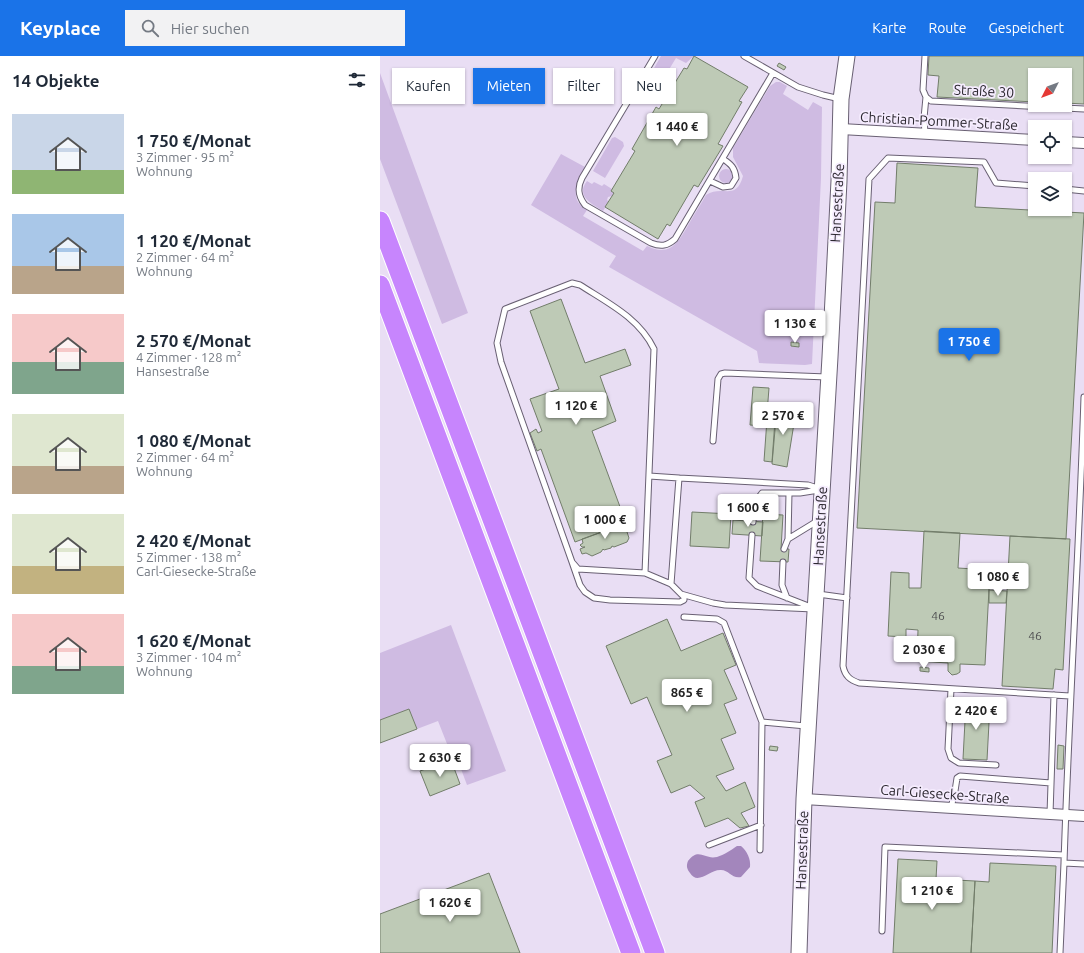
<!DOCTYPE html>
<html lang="de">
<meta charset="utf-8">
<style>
body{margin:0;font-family:Ubuntu,sans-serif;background:#f2f2f3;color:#1f2937;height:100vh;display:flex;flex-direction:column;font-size:15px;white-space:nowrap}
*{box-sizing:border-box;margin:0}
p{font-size:13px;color:#747a83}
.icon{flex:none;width:22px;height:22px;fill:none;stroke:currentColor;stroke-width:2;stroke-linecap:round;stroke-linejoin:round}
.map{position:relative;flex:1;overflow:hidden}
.sheet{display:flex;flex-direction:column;background:#fff;width:380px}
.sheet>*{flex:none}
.top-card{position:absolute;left:12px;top:12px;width:380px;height:36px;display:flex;gap:8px}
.needle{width:26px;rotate:228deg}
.fabs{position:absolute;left:648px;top:12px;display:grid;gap:8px}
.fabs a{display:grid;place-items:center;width:44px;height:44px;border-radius:0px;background:#fff;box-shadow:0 1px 3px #0004;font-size:20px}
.price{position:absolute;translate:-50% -34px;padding:0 9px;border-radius:4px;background:#fff;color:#222;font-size:13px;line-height:26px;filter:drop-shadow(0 1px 2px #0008)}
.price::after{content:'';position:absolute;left:50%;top:24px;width:12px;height:9px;margin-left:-6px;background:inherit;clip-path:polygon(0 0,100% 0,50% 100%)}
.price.on{background:#1a73e8;color:#fff}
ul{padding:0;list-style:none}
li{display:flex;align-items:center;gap:12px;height:100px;padding:0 12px}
li span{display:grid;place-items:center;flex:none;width:112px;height:80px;border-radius:0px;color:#555}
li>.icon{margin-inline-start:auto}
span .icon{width:48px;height:48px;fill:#fffc;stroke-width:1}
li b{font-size:17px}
h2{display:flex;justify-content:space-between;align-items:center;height:48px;padding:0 12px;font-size:17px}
.tag{padding:0 14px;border-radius:0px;background:#fff;box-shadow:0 1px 3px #0004;font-size:14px;line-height:36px}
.tag.on{background:#1a73e8;color:#fff}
header{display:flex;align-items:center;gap:24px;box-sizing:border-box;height:56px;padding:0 20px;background:#1a73e8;color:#fff}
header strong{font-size:19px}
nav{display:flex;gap:22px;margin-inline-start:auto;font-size:14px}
.search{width:280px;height:36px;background:#f2f2f3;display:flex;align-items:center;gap:10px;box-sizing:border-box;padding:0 14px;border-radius:0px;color:#747a83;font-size:15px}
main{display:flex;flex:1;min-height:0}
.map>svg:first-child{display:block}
</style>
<header>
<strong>Keyplace</strong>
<div class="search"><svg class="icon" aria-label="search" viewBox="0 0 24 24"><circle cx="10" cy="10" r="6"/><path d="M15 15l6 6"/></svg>Hier suchen</div>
<nav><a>Karte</a><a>Route</a><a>Gespeichert</a></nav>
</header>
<main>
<section class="sheet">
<h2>14 Objekte<svg class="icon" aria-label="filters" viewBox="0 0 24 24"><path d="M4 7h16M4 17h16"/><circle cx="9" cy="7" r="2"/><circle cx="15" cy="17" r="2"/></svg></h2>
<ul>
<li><span style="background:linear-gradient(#c9d6e8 70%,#8fb573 0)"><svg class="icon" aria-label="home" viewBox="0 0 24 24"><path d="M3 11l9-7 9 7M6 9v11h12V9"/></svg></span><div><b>1 750 €/Monat</b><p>3 Zimmer · 95 m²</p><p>Wohnung</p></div></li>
<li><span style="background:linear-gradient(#a9c7e8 65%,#b9a48a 0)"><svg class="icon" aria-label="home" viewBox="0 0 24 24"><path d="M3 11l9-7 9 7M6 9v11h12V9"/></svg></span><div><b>1 120 €/Monat</b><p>2 Zimmer · 64 m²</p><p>Wohnung</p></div></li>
<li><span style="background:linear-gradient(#f6c9c9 60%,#7fa58c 0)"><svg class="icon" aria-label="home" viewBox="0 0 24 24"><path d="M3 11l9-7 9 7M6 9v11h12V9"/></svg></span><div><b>2 570 €/Monat</b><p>4 Zimmer · 128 m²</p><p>Hansestraße</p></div></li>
<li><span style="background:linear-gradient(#dfe7d0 65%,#b9a48a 0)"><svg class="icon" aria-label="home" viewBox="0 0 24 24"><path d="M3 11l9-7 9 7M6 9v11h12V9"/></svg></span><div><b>1 080 €/Monat</b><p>2 Zimmer · 64 m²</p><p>Wohnung</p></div></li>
<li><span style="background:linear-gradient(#dfe7d0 65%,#c2b280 0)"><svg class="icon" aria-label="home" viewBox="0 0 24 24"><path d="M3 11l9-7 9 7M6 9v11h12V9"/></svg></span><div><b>2 420 €/Monat</b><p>5 Zimmer · 138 m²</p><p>Carl-Giesecke-Straße</p></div></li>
<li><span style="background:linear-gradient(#f6c9c9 65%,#7fa58c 0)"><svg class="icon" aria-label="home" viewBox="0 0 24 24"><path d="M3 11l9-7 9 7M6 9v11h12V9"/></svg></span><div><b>1 620 €/Monat</b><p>3 Zimmer · 104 m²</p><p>Wohnung</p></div></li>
</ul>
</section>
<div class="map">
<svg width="704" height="897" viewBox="0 0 704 897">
<rect width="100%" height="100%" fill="#e9def4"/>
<!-- green -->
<path fill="#cfbbe2" d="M281,0h33l-8,7 -10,-5 -26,43 -3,1 -9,-6z
M0,17l88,240 -26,11 -62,-165z
M396,26h4l7,4 -4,8 25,16 5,-8 9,5 -1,71 -9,186 -7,1 -46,-2 -2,-12 -148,-84 7,-11 -85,-51 30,-51 24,13c-8,13 -17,33 2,43l-4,6 60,35 4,-5c24,12 32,-5 43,-24 5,-9 11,-18 16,-27 16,-11 30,7 37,-19l-10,-19v-9l37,-62z
M235,81l8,5 1,4 -19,32 -12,-7 19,-33z
M339 120a7 7 0 1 1 14 0a7 7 0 1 1-14 0Z
M207,125l5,3 2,-2 8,4 2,-2 8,5 -1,2 3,2 -2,3 -4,1 -1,3 2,2 -6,9c-11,-7 -28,-15 -16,-30z
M71,569l55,146 -39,14 -12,-32 -4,1 -13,-33 -21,8 -8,-20 -29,11v-67z"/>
<!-- water -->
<path fill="#a386bc" d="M357,790h4c6,5 10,13 9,21l-9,10c-9,2 -12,-7 -20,-7 -11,-1 -23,16 -31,3 -3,-4 -4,-7 -2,-12 11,-14 16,-1 29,-4 7,-2 14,-7 20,-11z"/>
<!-- building -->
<path fill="#becab6" stroke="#727d6a" d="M314,0l54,31 -9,14 3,1 -24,42 5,2 -25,41 -4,-2 -24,41 -3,-2 -9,15 -53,-32 9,-14 -3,-2 24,-40 -3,-2 24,-42 3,2 25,-41 3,1z
M549,0h155v48l-19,-1v-28h-30v27l-98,-5 2,-21 -11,-1z
M399,7l7,4 -2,3 -7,-4z
M517,107l81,5 -3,39 109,6 -18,326 -209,-11 18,-326 20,1z
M181,243l24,64 40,-14 6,16 -31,11 16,45 -24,10 34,92 -51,19 -34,-93 -4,2 -7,-18 6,-4 2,4 4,-2 -12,-32 29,-10 -29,-78z
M411,286l8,1v4l-8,-1z
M373,331l16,1 -3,38 -16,-1z
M388,349l8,1 -4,56 -8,-1z
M397,351l19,4 -9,56 -15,-3z
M312,456l39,2 -2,34 -39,-2z
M383,458l20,1 -2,34h8l-1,13 -28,-1z
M353,464l30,2 -1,14 -30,-2z
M244,468l1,4 2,-1 2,3 -2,2 2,6 -2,4 -13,5 -2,-1 -1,2 -7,2 -1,-1 -2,3 -9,4 -6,-3 -4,1 -2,-5 5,-2h-3l-2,-2 3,-2 -1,-4z
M544,475l36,2 -2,35 32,2 -5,95 -25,-1v8l-3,2 -5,1 -4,-4v-8l-31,-2 1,-31 -12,-1v8l-18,-1 3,-64 18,1v15h12z
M630,480l60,3 -7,131 -8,-1 -2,20 -51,-3z
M609,534l18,1 -1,12h-17z
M287,563l14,32 42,-18 13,32 -12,5 13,29 -13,5 12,29 -15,6 13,30 -18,7 10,15 19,-9 10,25 -14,6 8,13 -9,2 -12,-10 -23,9 -10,-25 10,-4 -15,-13 -19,8 -14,-32 15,-6 -25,-58 -16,7 -25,-58z
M540,611l9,1v4l-9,-1z
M586,646l24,2 -3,56 -24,-1z
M29,653l8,20 -37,14v-23z
M678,689l6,1 -1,23h-6z
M390,690l8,1 -1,4 -8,-1z
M71,704l9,24 -30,12 -10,-25z
M518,803l39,2 -1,18 39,2 -4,72h-78z
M610,807l66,3 -4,87h-81l4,-72 14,1z
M109,817l31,80h-140v-39z"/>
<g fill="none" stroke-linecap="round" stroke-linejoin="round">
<!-- service casing -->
<g stroke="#696073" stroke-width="7">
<path id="service" d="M275,0l-73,122c-5,10 -4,18 3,27l66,38c10,4 16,3 24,-4l98,-166
M364,0l54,31 25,8 17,4
M545,0l-2,34 3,7 5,4 153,8
M545,78l-1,-16 2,-21
M330,125l13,6 8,-1 5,-8c-1,-10 -5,-14 -13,-19
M655,130l-39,-3 -12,-21 -96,-4 -19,21 -26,487c2,10 7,14 16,17l211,13
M685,133l19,2
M704,341c-5,156 -15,311 -20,466l20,1
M333,385l5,-62 3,-5 4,-1 102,4
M269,420l30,2 129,7 13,4
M409,437l-1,46 31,-19
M373,466l1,-18 8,-11h38l19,-3
M372,479l-3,43 8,8 54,21
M404,493l4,-10
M192,506l8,23 5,7 9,6 16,2 70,2 4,-2v-3l-13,-13 -26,-11 9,-224c-15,-31 -46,-46 -74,-64l-8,-2 -67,26 -8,34 4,19 71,200 6,7 67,4
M403,506l-1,23 5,13
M291,528l8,-106
M301,538l32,9 12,2 89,4
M438,538l29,4
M304,561l33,2 7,4 38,99
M571,633l-3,60 3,9 8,5 37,2
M571,752l4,-17 2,-13 3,-2 91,7
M670,758l4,-119
M329,789l52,-20
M380,794l2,-128 44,4
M502,875l3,-84 179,8
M680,897l4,-90"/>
</g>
<!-- minor casing -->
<g stroke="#696073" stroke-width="12">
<path id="minor" d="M461,73l194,11
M685,86l19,1
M424,743l280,17"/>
</g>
<!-- secondary casing -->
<g stroke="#696073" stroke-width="17">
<path id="secondary" d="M419,897l5,-154 26,-442 9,-176 2,-82 6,-43"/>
</g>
<!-- motorway casing -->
<g stroke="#fff" stroke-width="21">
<path id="motorway" d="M0,165l275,732
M0,229l251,668"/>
</g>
<!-- service -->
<use href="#service" stroke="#fff" stroke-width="5"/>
<!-- minor -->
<use href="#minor" stroke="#fff" stroke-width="10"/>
<!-- secondary -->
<use href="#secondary" stroke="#fff" stroke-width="15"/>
<!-- motorway -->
<use href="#motorway" stroke="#c785fd" stroke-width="19"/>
</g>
<g text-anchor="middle" stroke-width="3.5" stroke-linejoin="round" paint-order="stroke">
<!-- number labels -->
<g font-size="12" fill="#505052">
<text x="558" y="564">46</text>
<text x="655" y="584">46</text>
</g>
<!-- street labels -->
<g font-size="14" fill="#2c2830" stroke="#f5ecfe">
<text transform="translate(604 35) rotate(3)" y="5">Straße 30</text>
<text transform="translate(559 65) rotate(3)" y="5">Christian-Pommer-Straße</text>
<text transform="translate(457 147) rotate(-87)" y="5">Hansestraße</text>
<text transform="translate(440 470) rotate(-87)" y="5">Hansestraße</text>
<text transform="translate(565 738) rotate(4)" y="5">Carl-Giesecke-Straße</text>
<text transform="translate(422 794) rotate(-88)" y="5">Hansestraße</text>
</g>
</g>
</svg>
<div class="fabs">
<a><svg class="needle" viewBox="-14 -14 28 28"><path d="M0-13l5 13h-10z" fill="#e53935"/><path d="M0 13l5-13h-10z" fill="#747a83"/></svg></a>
<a><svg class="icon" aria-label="locate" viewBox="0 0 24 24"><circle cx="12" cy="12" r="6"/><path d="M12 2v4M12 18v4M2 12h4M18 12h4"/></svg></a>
<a><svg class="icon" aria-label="layers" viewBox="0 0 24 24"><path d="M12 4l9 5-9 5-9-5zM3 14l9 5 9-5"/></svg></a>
</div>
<b class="price" style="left:297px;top:91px">1 440 €</b>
<b class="price" style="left:415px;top:288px">1 130 €</b>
<b class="price on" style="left:589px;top:306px">1 750 €</b>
<b class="price" style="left:196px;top:370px">1 120 €</b>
<b class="price" style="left:403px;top:380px">2 570 €</b>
<b class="price" style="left:368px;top:472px">1 600 €</b>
<b class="price" style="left:225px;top:484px">1 000 €</b>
<b class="price" style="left:618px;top:541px">1 080 €</b>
<b class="price" style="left:544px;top:614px">2 030 €</b>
<b class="price" style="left:307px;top:657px">865 €</b>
<b class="price" style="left:596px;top:675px">2 420 €</b>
<b class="price" style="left:60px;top:722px">2 630 €</b>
<b class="price" style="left:552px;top:855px">1 210 €</b>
<b class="price" style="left:70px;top:867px">1 620 €</b>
<div class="top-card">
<a class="tag">Kaufen</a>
<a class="tag on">Mieten</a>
<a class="tag">Filter</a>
<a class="tag">Neu</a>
</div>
</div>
</main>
